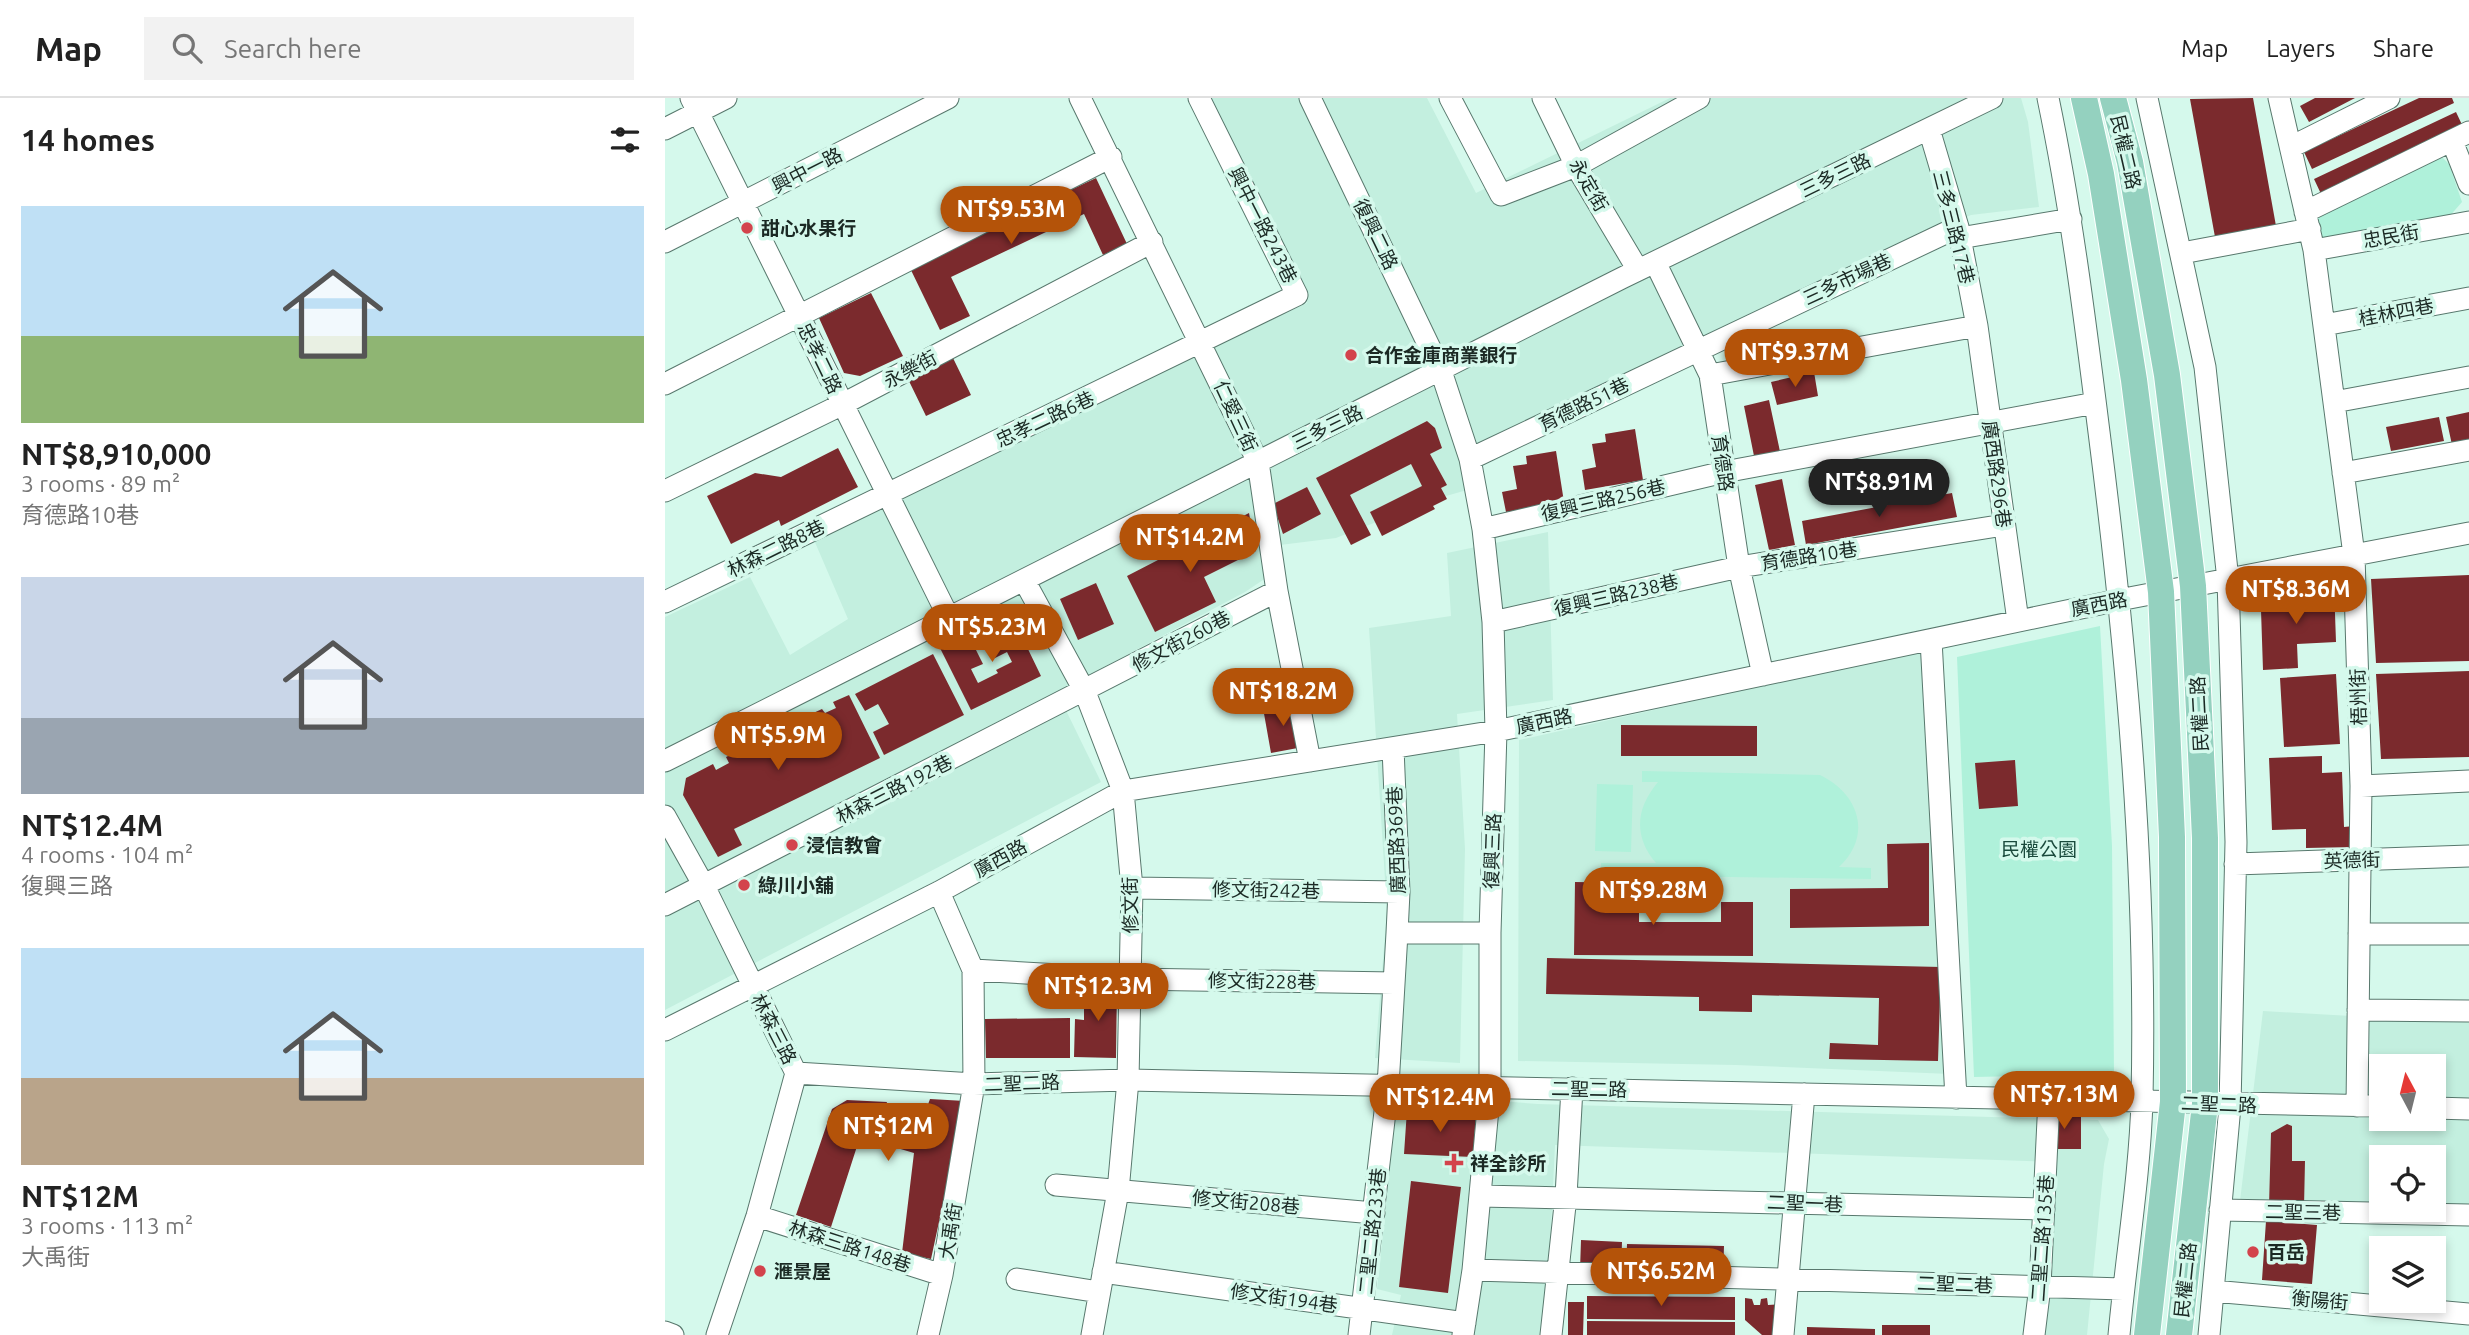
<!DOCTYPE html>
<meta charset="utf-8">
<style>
body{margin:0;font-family:Ubuntu,"Noto Sans TC",sans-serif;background:#f2f2f2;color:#222;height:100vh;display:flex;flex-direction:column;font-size:26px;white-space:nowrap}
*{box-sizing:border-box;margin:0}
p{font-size:23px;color:#767676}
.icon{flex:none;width:38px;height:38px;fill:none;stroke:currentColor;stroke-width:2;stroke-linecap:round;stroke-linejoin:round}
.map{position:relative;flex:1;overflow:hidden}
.side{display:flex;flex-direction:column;background:#fff;width:665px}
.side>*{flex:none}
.needle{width:46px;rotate:353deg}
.tools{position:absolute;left:1704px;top:956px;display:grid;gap:14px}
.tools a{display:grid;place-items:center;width:77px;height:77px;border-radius:0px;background:#fff;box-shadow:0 4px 10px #0003;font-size:35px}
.price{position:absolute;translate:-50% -60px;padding:0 16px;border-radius:24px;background:#b45309;color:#fff;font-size:23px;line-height:46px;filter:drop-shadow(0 2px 4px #0008)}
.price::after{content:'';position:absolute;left:50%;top:42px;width:21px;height:16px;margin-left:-10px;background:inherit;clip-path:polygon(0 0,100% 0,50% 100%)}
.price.current{background:#222;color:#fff}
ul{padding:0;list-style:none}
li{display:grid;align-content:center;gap:14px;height:371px;padding:0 21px}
li span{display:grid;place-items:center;height:217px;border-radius:0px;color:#555}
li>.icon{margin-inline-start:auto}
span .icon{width:126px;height:126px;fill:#fffc;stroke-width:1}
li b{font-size:30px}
h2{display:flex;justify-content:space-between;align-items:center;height:84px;padding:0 21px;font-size:30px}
header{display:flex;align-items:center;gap:42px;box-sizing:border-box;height:98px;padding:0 35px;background:#fff;border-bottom:2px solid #e0e0e0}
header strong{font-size:33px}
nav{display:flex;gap:38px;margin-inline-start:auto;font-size:24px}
.search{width:490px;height:63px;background:#f2f2f2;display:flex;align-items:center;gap:18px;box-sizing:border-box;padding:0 24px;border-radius:0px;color:#767676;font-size:26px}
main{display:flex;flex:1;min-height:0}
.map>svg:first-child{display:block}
</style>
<header>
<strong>Map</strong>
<div class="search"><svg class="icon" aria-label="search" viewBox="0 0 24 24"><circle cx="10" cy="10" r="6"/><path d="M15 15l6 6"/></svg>Search here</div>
<nav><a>Map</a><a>Layers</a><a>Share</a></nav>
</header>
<main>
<section class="side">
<h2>14 homes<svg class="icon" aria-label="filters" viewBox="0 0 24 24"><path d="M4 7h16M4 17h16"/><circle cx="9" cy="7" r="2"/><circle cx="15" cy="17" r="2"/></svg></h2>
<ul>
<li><span style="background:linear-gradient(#bfe0f5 60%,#8fb573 0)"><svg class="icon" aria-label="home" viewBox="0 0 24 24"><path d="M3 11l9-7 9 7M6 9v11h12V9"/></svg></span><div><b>NT$8,910,000</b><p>3 rooms · 89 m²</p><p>育德路10巷</p></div></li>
<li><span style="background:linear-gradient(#c9d6e8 65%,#9aa5b1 0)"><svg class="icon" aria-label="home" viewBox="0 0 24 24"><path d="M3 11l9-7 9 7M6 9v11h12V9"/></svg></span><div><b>NT$12.4M</b><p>4 rooms · 104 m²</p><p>復興三路</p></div></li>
<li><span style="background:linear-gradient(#bfe0f5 60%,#b9a48a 0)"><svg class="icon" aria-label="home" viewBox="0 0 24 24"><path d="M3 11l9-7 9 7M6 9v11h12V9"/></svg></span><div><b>NT$12M</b><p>3 rooms · 113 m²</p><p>大禹街</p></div></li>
</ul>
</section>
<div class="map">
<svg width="1804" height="1237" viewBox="0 0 1804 1237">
<rect width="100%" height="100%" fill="#d5f9ec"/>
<!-- built -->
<path fill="#c3efdf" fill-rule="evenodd" d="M539,0h223l49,95 194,-95h351l7,24 11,85 -68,8 -157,69 -335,165 -12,41 -35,10 -96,38 -56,7 1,23 -36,24 -188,100 44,90 -436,228v-393l85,-40 40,78 58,-36 -34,-79 90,-47 403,-190z
M883,434l5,168 -96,14 8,135 -5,214 -85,-5 12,-147 -18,-283 82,-12 -4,-63z
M1261,551l24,425 -214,-9 -218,-4 1,-321z
M1598,913l105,6 101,1v189l-35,-1v-49h-52v47l-142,-3zM1717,968h52v52h-52z
M733,995l140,11 560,16 11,19 -5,25 -17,171h-44l13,-173 -501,-17 -7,146 -7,44h-149l9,-40 -24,-6z"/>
<!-- green -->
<path fill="#aff1da" d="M1775,57l9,9 13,38 -14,16 -127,22 -7,-18 6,-12z
M1435,528l12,220 2,228 -140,3 -17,-420z
M977,673l178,4c39,19 53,60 19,92l32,1v11l-270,-4v-12h55c-23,-27 -20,-55 2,-81h-16z
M932,686l36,1 -2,67 -36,-1z"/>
<!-- building -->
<path fill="#7b2a2d" d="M1588,0l23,128 -61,11 -25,-138z
M1650,0h40l-46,24 -9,-16z
M1754,0h33l2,5 -142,66 -8,-17z
M1791,14l8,17 -142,67 -8,-17z
M431,80l31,66 -24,11 -19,-41 -133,63 19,39 -30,14 -31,-64z
M206,195l32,63 -43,20 -16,-3 -25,-55z
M288,260l18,37 -45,21 -18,-37z
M1149,274l4,24 -41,9 -6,-23z
M1104,302l13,61 -26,5 -12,-60z
M1804,314v30l-17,3 -6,-28z
M1774,319l5,24 -53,10 -5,-24z
M762,323l8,7 7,20 -12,6 17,31 -6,3 6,11 -14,7 2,3 -53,27 -12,-24 52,-26 -11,-22 -61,31 21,40 -20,10 -35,-67z
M970,331l8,51 -58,10 -3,-20 14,-3 -4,-23 14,-2 -1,-8z
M173,350l20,39 -77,39 -2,-6 -48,24 -24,-48 48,-23 26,4z
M891,353l8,51 -58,10 -4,-20 15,-3 -4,-23 14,-2 -1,-8z
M1117,381l13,66 -26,5 -14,-65z
M642,389l14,27 -38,20 -10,-30z
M1287,395l5,24 -151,28 -4,-24z
M584,415l7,38 -52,26 12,25 -61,30 -28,-56z
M1804,477v86l-93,2 -5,-84z
M431,485l18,41 -36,16 -18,-41z
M1669,488l2,56 -39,2 1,24 -35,2 -2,-60 7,-11z
M346,516l30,62 -70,34 -31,-62 20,-9 3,7 9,-4 11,22 -12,5 7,14 20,-10 -2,-3 16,-8 -5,-10 -12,6 -11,-23 7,-3 -3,-7z
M268,556l31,61 -80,40 -11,-23 16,-8 -11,-20 -13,7 -10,-17z
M1804,573v86l-88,2 -5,-85z
M1671,576l4,70 -56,3 -4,-69z
M184,597l31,63 -146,71 8,16 -24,12 -35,-62 3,-17 27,-14 3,6 13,-7 -3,-6 23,-11 2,5 11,-5 -2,-5 26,-13 3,5 10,-5 -3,-7 26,-12 3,4 11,-5 -3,-6z
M629,604l9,45 -32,6 -8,-45z
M956,627l136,1v30h-136z
M1657,658v17l20,-1 2,55 10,-1 1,21 -49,1v-19l-34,1 -3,-72z
M1350,662l3,46 -39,3 -4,-46z
M1264,745v83l-139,2v-39l98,-1 -1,-44z
M910,784l64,1v39h82v-20h32v54l-179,-1z
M882,860l394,9 -3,94 -109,-2 1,-16 48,2 1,-47 -127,-3v17l-53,-1v-14l-153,-3z
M419,886h33l-1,74 -42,-1 1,-38 9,1z
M405,920v40h-84l-1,-39z
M265,1001l35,2 -34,158 -29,-6 12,-100 -54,-16 -29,90 -35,-12 36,-106 15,-9 40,2 -3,9 38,10z
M742,1012l69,4 -3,43 -69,-3z
M1383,1015h33v36h-34z
M1622,1026l5,2v35h13l-1,46 -35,-1 2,-73z
M746,1083l50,6 -13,106 -49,-6z
M1601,1123l51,4 -5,59 -50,-4z
M916,1142l41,2 -1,30 -41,-2z
M962,1146l97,2 -1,30 -97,-2z
M922,1198l148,1v23l-148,-1z
M1080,1200l7,1 2,6h6l1,-6 6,-1 1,7 14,-1 -2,31h-18l-17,-15z
M903,1204h16l-1,33h-15z
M922,1223l148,1v13h-148z
M1217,1227h48v10h-48z
M1142,1229l68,2v6h-68z"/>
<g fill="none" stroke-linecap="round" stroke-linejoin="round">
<!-- minor casing -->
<g stroke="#58786d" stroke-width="23">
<path id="minor" d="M26,0l258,520
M415,0l178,364 19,129 33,170
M645,0l131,273 29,88 13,70 10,93 3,109 -6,202v154l-17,183 -10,65
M785,0l51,97 75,-29 123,-68
M878,0l33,68 62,104
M1383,0c23,110 37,222 51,334 28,220 48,444 43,667 -2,76 -16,159 -23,236
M1482,0l58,269 23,213 8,262 -6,264 -21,229
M1614,0l35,152 40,305 7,231 -4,320
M0,31l61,-31
M1264,31l29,98 19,99 41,295
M1787,43l17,43
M1626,49l98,-49
M1640,114l164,-80
M1295,140l111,-19
M0,144l283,-144
M1649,152l155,-28
M1517,155l128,-24
M990,164l55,113 29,192 24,108
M1659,227l145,-27
M1045,277l267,-49
M0,286l446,-227
M1669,304l135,-25
M805,361l488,-232
M1678,375l126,-23
M0,393l178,-87 309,-162
M818,431l241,-57 371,-69
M359,482l61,112 38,99 9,97 -4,192 -10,111 -26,144
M0,504l632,-307 -98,-197
M828,524l246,-55 265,-42
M1266,542l25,458
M0,663l957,-483 370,-180
M1696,688l108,-5
M0,718l39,70 92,187 -39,143 -40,119
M1570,766l234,-8
M467,790l267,4
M0,807l612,-314
M732,835h93
M1694,836h110
M308,872l157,9 264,4
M1693,912l111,1
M0,932l274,-138 184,-101 373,-60 623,-131 350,-67
M131,975l178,11 154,-4 1254,26
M1769,1010l35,1
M391,1087l318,28
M815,1098l564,13
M1555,1112l249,5
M92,1118l185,59
M808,1172l650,19
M438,1174l362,51
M352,1181l82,13
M1548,1193l256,23
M0,1234l8,3
M263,1237l14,-60 32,-191 -1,-114 -34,-78
M694,1237l29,-249 9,-153 2,-41 -6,-144
M886,1237l15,-139 6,-108
M1118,1237l21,-241
M1369,1237l6,-49 9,-187"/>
</g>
<!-- major casing -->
<g stroke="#fff" stroke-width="28">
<path id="major" d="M1419,0l17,76 33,206 27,212 11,245 1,265 -26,233
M1448,0l17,64 37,213 26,211 12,252v266l-26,231"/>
</g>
<!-- minor -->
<use href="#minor" stroke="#fff" stroke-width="21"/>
<!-- major -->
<use href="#major" stroke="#94d1bf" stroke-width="26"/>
</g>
<!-- markers -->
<g fill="#d3434c" stroke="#d5f9ec" stroke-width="2.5">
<circle cx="82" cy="130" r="7"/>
<circle cx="686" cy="257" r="7"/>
<circle cx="127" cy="747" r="7"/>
<circle cx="79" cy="787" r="7"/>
<path d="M785.5 1054.5h7v7h7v7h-7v7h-7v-7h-7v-7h7z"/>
<circle cx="1588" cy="1154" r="7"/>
<circle cx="95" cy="1173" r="7"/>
</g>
<g text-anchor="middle" stroke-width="7" stroke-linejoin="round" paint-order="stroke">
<!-- street labels -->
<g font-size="19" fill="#1b2924" stroke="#d5f9ec">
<text transform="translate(1461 54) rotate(77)" y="7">民權二路</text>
<text transform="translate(142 72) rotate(-27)" y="7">興中一路</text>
<text transform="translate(1170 77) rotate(-26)" y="7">三多三路</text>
<text transform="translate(924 87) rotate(60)" y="7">永定街</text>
<text transform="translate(598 127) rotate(63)" y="7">興中一路243巷</text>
<text transform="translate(1289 129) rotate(76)" y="7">三多三路17巷</text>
<text transform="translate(711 136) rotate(64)" y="7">復興二路</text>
<text transform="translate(1726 138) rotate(-10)" y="7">忠民街</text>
<text transform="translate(1182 181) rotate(-25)" y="7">三多市場巷</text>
<text transform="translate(1731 214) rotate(-11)" y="7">桂林四巷</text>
<text transform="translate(155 260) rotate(64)" y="7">忠孝二路</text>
<text transform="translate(245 271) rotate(-28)" y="7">永樂街</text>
<text transform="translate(919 306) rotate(-26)" y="7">育德路51巷</text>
<text transform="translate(571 318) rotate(65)" y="7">仁愛三街</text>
<text transform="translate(380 321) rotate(-25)" y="7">忠孝二路6巷</text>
<text transform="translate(662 329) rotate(-26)" y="7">三多三路</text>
<text transform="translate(1058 365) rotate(82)" y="7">育德路</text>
<text transform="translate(1332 376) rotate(82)" y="7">廣西路296巷</text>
<text transform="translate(938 402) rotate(-13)" y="7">復興三路256巷</text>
<text transform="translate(111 450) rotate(-26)" y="7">林森二路8巷</text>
<text transform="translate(1144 458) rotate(-9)" y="7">育德路10巷</text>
<text transform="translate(951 497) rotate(-13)" y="7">復興三路238巷</text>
<text transform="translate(1434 506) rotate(-11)" y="7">廣西路</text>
<text transform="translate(516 543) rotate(-28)" y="7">修文街260巷</text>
<text transform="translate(1693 599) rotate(-92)" y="7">梧州街</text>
<text transform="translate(1534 616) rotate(-93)" y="7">民權二路</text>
<text transform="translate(879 623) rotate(-12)" y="7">廣西路</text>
<text transform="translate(229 691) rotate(-27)" y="7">林森三路192巷</text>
<text transform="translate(731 742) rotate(-92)" y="7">廣西路369巷</text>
<text transform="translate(827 753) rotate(-88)" y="7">復興三路</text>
<text transform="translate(335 760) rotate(-29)" y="7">廣西路</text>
<text transform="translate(1687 762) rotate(-2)" y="7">英德街</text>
<text transform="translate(601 792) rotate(1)" y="7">修文街242巷</text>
<text transform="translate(465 807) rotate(-91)" y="7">修文街</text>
<text transform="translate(597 883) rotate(1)" y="7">修文街228巷</text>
<text transform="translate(109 931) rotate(63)" y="7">林森三路</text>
<text transform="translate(357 985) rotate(-2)" y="7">二聖二路</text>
<text transform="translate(924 991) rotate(1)" y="7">二聖二路</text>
<text transform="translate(1554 1006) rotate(2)" y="7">二聖二路</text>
<text transform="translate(581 1104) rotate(5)" y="7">修文街208巷</text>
<text transform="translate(1140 1105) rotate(2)" y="7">二聖一巷</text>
<text transform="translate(1638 1114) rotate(1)" y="7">二聖三巷</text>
<text transform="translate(285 1133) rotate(-81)" y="7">大禹街</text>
<text transform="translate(707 1133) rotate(-84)" y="7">二聖二路233巷</text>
<text transform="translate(1377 1140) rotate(-86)" y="7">二聖二路135巷</text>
<text transform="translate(185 1148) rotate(18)" y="7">林森三路148巷</text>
<text transform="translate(1520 1182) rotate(-84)" y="7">民權二路</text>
<text transform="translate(1290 1186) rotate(2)" y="7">二聖二巷</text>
<text transform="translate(619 1200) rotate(8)" y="7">修文街194巷</text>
<text transform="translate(1655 1202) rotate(5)" y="7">衡陽街</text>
</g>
<!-- poi labels -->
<g font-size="19" font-weight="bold" fill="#1b2924" stroke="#d5f9ec" text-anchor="start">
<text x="96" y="137">甜心水果行</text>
<text x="700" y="264">合作金庫商業銀行</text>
<text x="141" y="754">浸信教會</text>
<text x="93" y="794">綠川小舖</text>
<text x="805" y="1072">祥全診所</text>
<text x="1602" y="1161">百岳</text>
<text x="109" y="1180">滙景屋</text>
</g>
<!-- park labels -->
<g font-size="19" fill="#1a4a3c" stroke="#d5f9ec">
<text x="1374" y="758">民權公園</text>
</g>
</g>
</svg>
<div class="tools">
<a><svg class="needle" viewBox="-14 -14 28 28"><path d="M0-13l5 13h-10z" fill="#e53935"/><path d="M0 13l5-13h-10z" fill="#767676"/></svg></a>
<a><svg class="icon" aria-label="locate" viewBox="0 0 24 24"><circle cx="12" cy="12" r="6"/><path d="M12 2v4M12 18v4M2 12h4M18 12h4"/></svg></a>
<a><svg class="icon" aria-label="layers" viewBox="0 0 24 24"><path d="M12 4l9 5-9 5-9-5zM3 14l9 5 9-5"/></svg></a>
</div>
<b class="price" style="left:346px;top:148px">NT$9.53M</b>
<b class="price" style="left:1130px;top:291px">NT$9.37M</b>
<b class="price current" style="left:1214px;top:421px">NT$8.91M</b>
<b class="price" style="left:525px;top:476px">NT$14.2M</b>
<b class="price" style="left:1631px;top:528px">NT$8.36M</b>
<b class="price" style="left:327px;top:566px">NT$5.23M</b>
<b class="price" style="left:618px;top:630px">NT$18.2M</b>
<b class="price" style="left:113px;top:674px">NT$5.9M</b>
<b class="price" style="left:988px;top:829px">NT$9.28M</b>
<b class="price" style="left:433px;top:925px">NT$12.3M</b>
<b class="price" style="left:1399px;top:1033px">NT$7.13M</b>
<b class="price" style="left:775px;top:1036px">NT$12.4M</b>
<b class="price" style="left:223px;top:1065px">NT$12M</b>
<b class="price" style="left:996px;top:1210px">NT$6.52M</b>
</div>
</main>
